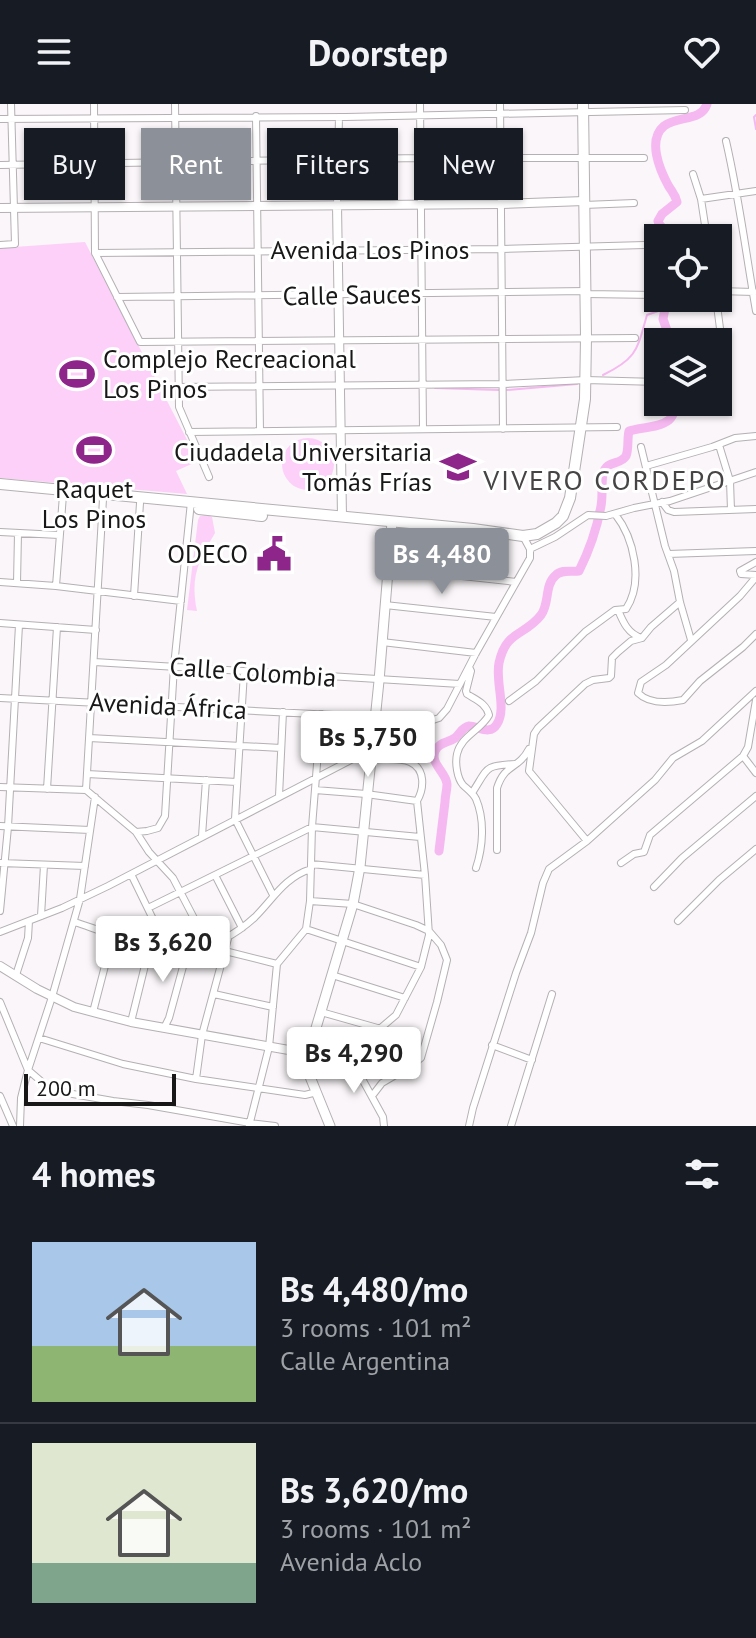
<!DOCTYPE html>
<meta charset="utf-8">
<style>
body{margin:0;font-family:"PT Sans",sans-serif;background:#20242c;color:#f1f3f6;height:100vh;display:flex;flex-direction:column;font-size:30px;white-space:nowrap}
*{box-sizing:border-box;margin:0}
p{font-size:26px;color:#9ea1a6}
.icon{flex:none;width:44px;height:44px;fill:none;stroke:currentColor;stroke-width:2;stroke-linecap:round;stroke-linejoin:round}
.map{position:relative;height:1022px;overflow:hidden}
.panel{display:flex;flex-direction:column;background:#171b24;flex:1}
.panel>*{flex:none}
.hud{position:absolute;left:24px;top:24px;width:708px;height:72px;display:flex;gap:16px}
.controls{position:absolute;left:644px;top:120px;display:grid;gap:16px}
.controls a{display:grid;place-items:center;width:88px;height:88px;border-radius:0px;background:#171b24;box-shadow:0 2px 6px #0004;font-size:40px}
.scale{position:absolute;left:24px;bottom:20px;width:152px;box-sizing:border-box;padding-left:8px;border:4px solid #191819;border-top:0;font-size:22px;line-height:28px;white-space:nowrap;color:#191819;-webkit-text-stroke:6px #fff;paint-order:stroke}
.price{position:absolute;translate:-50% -68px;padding:0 18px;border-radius:8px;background:#fff;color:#222;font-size:26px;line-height:52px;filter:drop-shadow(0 2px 4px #0008)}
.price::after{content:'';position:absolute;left:50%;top:48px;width:24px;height:18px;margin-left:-12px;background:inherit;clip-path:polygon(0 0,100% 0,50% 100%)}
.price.on{background:#8c9099;color:#fff}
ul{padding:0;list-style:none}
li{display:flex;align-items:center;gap:24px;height:200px;padding:0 32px}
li+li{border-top:2px solid #363941}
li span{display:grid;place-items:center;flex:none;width:224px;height:160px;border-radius:0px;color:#555}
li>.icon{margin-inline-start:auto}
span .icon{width:96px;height:96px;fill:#fffc;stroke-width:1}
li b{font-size:34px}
h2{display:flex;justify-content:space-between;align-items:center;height:96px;padding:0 32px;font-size:34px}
.chip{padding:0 28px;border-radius:0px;background:#171b24;box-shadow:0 2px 6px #0004;font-size:28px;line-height:72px}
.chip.on{background:#8c9099;color:#fff}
header{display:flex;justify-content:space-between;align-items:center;height:104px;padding:0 32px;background:#171b24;font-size:36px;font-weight:700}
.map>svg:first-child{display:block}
</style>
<header><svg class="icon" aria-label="menu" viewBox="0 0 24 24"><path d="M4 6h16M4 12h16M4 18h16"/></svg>Doorstep<svg class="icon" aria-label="heart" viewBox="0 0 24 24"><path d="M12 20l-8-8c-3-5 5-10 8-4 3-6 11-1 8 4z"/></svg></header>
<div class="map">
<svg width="756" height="1022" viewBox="0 0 756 1022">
<rect width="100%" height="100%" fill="#faf6f9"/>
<!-- green -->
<path fill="#fcd0f8" d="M85,138l113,219 -22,10 11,23 -187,-16v-230z
M282 360a26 26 0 1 1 52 0a26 26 0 1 1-52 0Z
M208,411l4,2 3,16c-17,28 -25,45 -18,78l-10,-1 11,-90 2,-4z"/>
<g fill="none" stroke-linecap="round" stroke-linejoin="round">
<!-- stream -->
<path stroke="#f5b8f0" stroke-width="2" d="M756,11l-2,2 2,12
M603,271c35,-17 34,-26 44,-60l17,-6
M435,284l64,2
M507,286l70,-6"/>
<!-- river -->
<path stroke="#f5b8f0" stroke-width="9" d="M663,134l3,-6 -7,-8 -1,-3 4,-7 15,-12c-2,-8 -5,-10 -9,-17 -8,-15 -21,-45 -4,-59 14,-11 37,-4 43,-22
M658,140l-3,8 3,8
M667,194l-4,21 8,23
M439,747c2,-16 4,-32 6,-49 0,-5 2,-12 2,-18 -1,-12 -17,-20 -12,-33 4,-9 13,-8 20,-13 5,-4 7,-11 14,-12 9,0 21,10 28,-2 10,-15 -2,-43 2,-61 7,-33 26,-27 42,-48 9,-12 3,-30 15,-40 6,-6 15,-3 23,-4 10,-20 18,-43 22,-65 2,-11 0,-22 2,-32 4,-15 17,-8 23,-18 3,-7 1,-17 3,-25 12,-4 30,-3 40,-11 5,-4 6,-12 9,-18"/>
<!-- minor casing -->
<g stroke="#b4b0b3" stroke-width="8">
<path id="minor" d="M94,0l1,149 45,89 495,-4
M175,0l4,303 30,70
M420,0l3,325
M500,0l3,325
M256,12l4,315
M0,15l346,-2 339,-7
M726,37c13,56 20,113 30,170
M0,61l420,-7h224
M693,70l8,25 6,39
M701,95l55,-8
M337,101l2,-88
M584,101l50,-2
M0,141l15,-1 -4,-140
M95,149l407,-4 143,-4
M718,187l36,1
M586,190l69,1
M117,193l469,-6
M716,194l5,38
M178,283l325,-3 83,-4 72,2
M189,328l428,-5
M719,341l11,36 1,29
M641,343l24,99 9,25 6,31 11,38
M646,362l66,-19 23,-9 21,-2
M662,398l6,8 6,2 82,-3
M0,428l59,3
M530,445l25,-12 33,-22 18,1 28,-8 36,-7 86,-29
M668,450l88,-3
M756,458l-16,9 1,3 15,1
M388,464l128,14
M756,473l-16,19 -74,69 -25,17 -3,11c11,11 30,10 45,7l17,-19 43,-34 13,-13
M0,478l56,4 125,15
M17,479l1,-50
M56,482l7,-91
M134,492l6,-93
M385,501l111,12
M618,506c5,12 10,24 24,28
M0,519l96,7
M382,538l94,11
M94,558l366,22
M469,563l2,4 -5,20 1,3c9,6 19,9 22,21 -8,15 -28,21 -32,39 -2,9 0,24 6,31 4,4 10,8 13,14 9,21 7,48 0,69
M244,568l-9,147 38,76
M0,594l433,22 6,-2 8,-9 29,-56 54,-95v-9l-7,-13
M509,597l27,-20 49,-49 30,-22 11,-1c18,-27 8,-71 -11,-95
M89,634l192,10
M743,652l13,17
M87,670l150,8
M0,683l86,3 50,42 13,20 24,26 36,69 68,17
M47,685l10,-162
M86,686l17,-291
M315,686l51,4 51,7
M472,689c17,-26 11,-27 43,-29
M279,692l4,-84
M0,722l90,4
M136,728l11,-1 11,-3 7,-12 9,-150 17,-164
M202,732l4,-56
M587,737l-58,-70 5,-37 4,-6 47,-44 8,-4 16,-2 2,-2 1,-18 6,-6 13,-11 11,-3 9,-11 29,-25
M497,746v-62c8,-25 21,-18 32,-39
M1,759l84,3
M621,759l13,-9 10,-2 6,-17 93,-79 5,-9 8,-47
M311,760l114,11
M131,770l37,76
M215,771l27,53
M654,783l28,-29 74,-62
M310,797l43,3 63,21 13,6 12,14 6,15 -10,42 -16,56 -10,8 -29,17 -10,13
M148,804l164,-81 108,10
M0,807l8,-84 11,-202
M41,812l3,-51
M678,817l41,-41 37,-31
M75,818c27,9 87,33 114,29 23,-3 49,-18 66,-34 18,-18 30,-40 56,-48
M306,825l115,38
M0,828l62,-24 46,-22 264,-137
M16,871l12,-37 1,-17
M332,871l73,23
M214,890l59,13
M0,898l28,68 21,18 18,5 46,8 35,4 102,18 25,3
M93,908l20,-77
M321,908l60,17
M131,918l19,-77
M164,924l5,-10 18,-66
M315,926l16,22 7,3h11l47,-40 25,-48 8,-32 -4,-60 -8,-74c7,-12 9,-32 -7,-39 -11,-5 -28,-2 -40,-3
M39,934l84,26 73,15 109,16 12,-3
M492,941l40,15
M349,951l34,62 1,9
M196,975l6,-44 27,-100
M0,992l13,30
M20,1022l1,-28 7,-28 24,-73 28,-98 15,-102
M249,1022l20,-79 8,-83 29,-35 4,-28 2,-74 9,-113
M469,1022l4,-18 43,-135 15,-40 12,-50 6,-14 38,-28 68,-61 18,-22 29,-17 54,-50
M511,1022l41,-132"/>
</g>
<!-- tertiary casing -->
<g stroke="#b4b0b3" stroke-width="10">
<path id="tertiary" d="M337,101l5,311
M0,104l501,-4 83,-3
M0,862l37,23 37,18 57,15 169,30"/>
</g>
<!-- secondary casing -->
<g stroke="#b4b0b3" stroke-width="11">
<path id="secondary" d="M330,1022l-30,-74 13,-14 40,-134 7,-37 19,-186 13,-159"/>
</g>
<!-- primary casing -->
<g stroke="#b4b0b3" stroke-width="12">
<path id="primary" d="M0,380l473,45 50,7 14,-2 19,-11 7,-7 7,-18 15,-99 1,-62 -3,-233
M199,405l63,7"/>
</g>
<!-- minor -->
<use href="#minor" stroke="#fff" stroke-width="6"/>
<!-- tertiary -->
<use href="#tertiary" stroke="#fff" stroke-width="8"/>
<!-- secondary -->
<use href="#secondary" stroke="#fff" stroke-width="9"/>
<!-- primary -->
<use href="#primary" stroke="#fff" stroke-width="10"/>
</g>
<!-- icons -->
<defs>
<g id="stadium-bare" transform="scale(2.76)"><path d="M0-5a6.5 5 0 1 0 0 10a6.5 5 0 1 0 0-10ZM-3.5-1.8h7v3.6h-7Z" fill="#8d258a" stroke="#fff" stroke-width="2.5" paint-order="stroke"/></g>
<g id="university-bare" transform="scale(2.76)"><path d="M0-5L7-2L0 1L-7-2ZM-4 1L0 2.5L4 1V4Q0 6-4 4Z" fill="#8d258a" stroke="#fff" stroke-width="2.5" paint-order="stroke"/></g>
<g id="civic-bare" transform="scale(2.76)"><path d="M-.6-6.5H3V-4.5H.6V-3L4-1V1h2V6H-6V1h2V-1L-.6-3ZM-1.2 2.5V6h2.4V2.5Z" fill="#8d258a" stroke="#fff" stroke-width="2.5" paint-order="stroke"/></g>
</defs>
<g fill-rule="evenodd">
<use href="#stadium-bare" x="77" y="270"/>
<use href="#stadium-bare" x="94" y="346"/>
<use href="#university-bare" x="458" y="363"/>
<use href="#civic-bare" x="274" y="450"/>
</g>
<g text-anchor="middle" stroke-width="6" stroke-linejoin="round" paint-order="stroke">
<!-- street labels -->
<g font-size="26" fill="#191819" stroke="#fff">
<text x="370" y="155">Avenida Los Pinos</text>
<text transform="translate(352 191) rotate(-1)" y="9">Calle Sauces</text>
<text transform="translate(253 568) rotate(4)" y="9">Calle Colombia</text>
<text transform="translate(168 602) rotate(3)" y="9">Avenida África</text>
</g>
<!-- poi labels -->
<g font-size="26" fill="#191819" stroke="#fff" text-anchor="end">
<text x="103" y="264" text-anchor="start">Complejo Recreacional<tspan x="103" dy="30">Los Pinos</tspan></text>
<text x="432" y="357">Ciudadela Universitaria<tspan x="432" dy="30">Tomás Frías</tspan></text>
<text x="94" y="394" text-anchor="middle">Raquet<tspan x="94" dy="30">Los Pinos</tspan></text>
<text x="248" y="459">ODECO</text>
</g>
<!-- neighbourhood labels -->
<g font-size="28" letter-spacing="2" fill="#474446" stroke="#fff">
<text x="605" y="386">VIVERO CORDEPO</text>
</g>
</g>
</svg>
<div class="controls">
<a><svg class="icon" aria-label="locate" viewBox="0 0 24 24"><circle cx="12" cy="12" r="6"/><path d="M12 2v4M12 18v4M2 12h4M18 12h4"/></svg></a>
<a><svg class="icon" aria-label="layers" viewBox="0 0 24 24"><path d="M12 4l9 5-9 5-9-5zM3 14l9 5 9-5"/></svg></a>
</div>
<div class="scale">200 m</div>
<b class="price on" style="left:442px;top:492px">Bs 4,480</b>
<b class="price" style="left:368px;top:675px">Bs 5,750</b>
<b class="price" style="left:163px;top:880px">Bs 3,620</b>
<b class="price" style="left:354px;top:991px">Bs 4,290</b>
<div class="hud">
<a class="chip">Buy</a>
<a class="chip on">Rent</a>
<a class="chip">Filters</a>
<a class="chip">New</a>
</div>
</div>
<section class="panel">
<h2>4 homes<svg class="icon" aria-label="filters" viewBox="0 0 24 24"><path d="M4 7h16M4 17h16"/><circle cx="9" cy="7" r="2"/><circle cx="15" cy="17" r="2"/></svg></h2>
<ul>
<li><span style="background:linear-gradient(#a9c7e8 65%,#8fb573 0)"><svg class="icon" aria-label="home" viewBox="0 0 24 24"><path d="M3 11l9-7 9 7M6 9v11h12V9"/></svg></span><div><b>Bs 4,480/mo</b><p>3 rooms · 101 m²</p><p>Calle Argentina</p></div></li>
<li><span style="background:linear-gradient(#dfe7d0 75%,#7fa58c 0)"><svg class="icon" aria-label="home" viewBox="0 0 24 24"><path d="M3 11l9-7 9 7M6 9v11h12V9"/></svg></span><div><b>Bs 3,620/mo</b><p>3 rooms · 101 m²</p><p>Avenida Aclo</p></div></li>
</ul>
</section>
